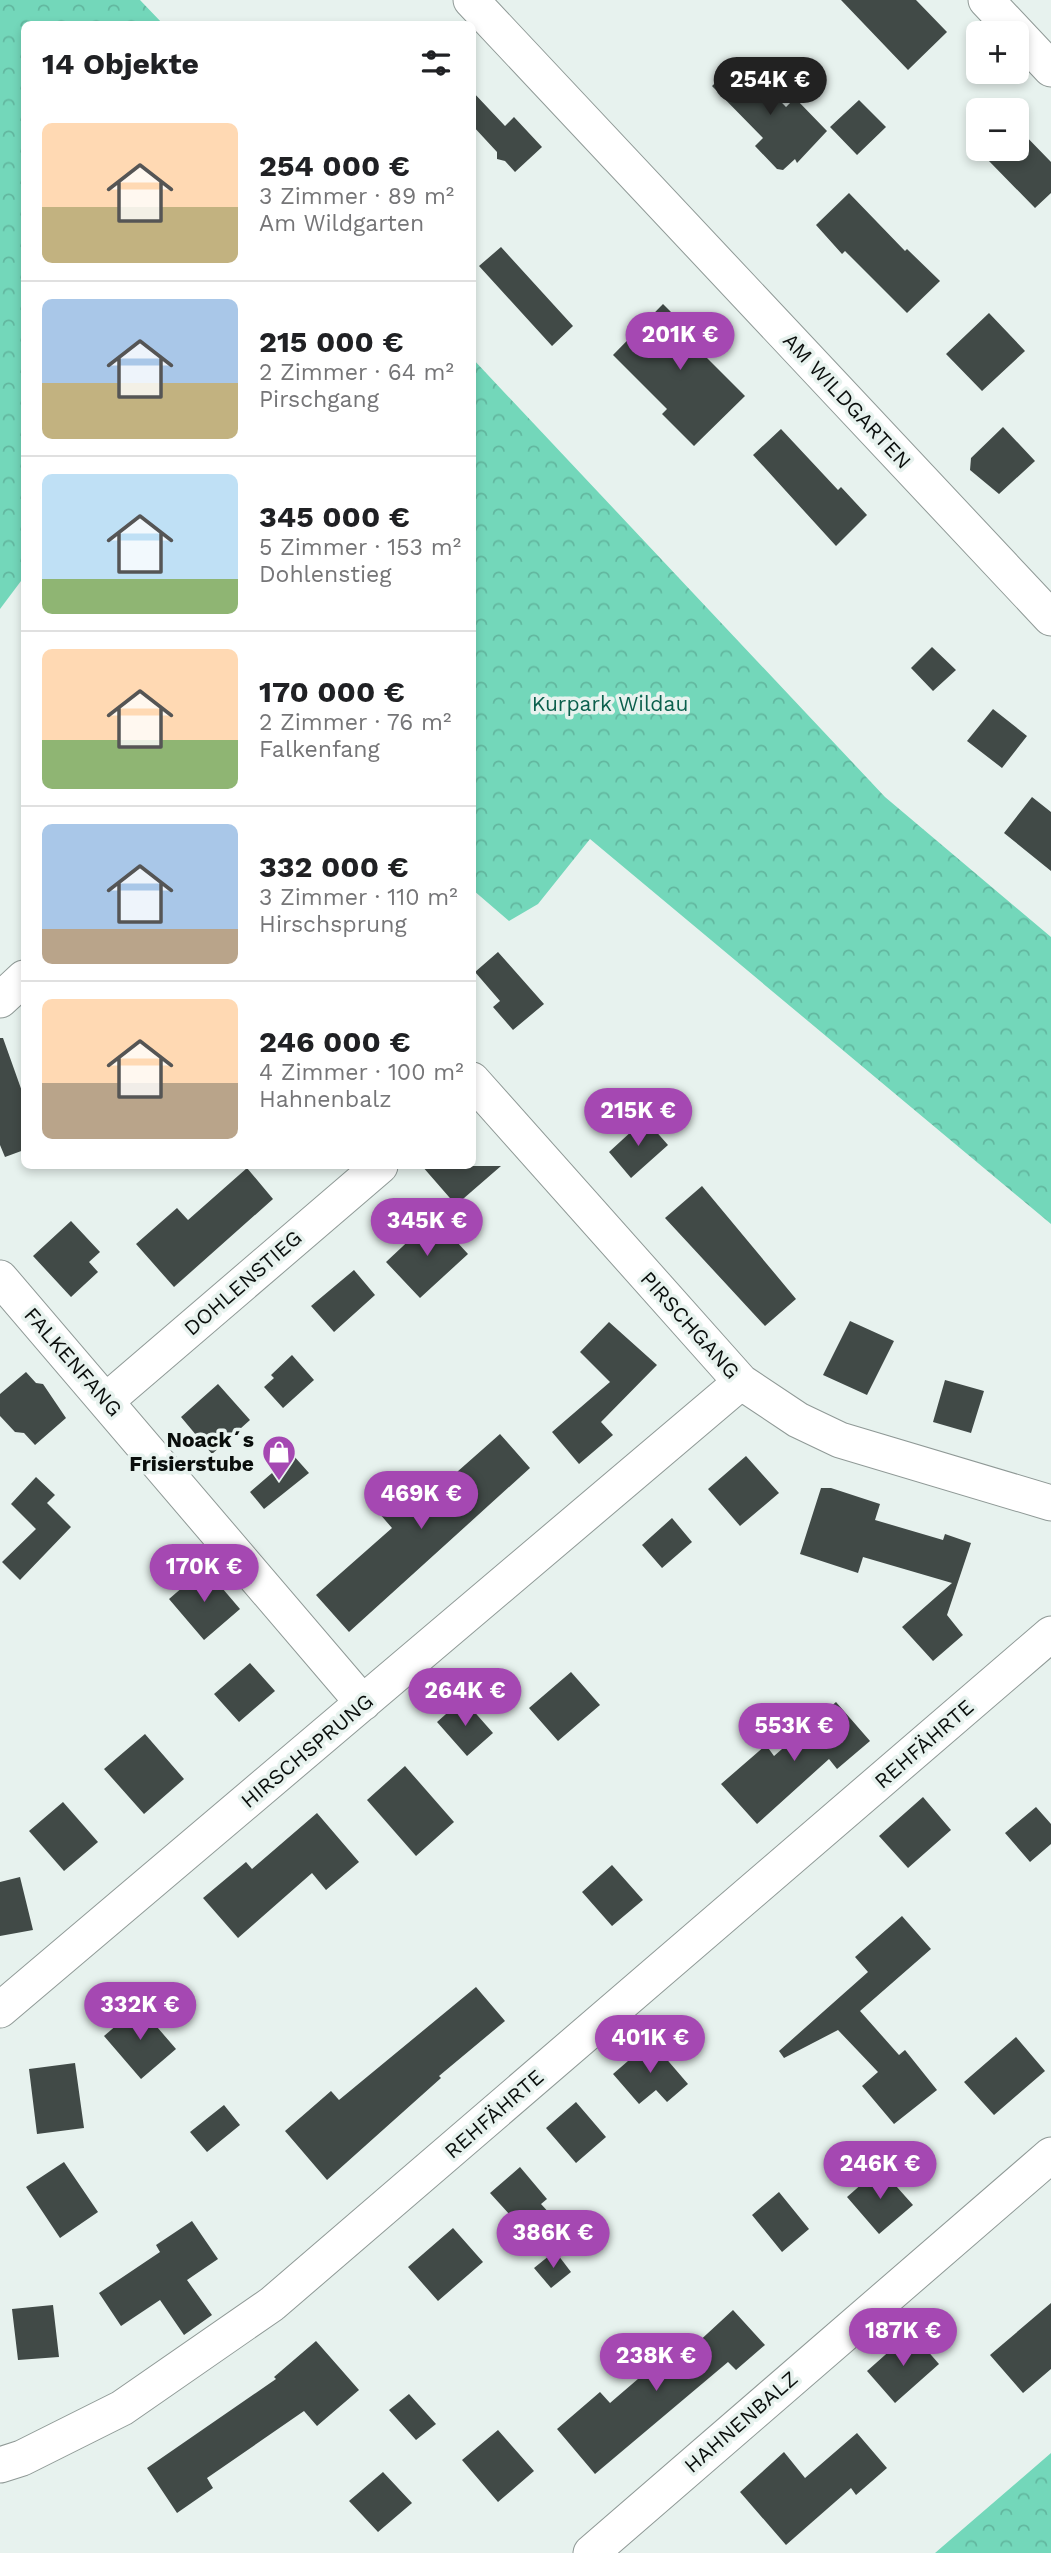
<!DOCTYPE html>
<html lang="de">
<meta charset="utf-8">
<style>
body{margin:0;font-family:"Work Sans",sans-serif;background:#f6f6f6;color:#202124;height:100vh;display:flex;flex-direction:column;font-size:26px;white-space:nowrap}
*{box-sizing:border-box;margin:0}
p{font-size:23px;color:#757577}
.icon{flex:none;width:38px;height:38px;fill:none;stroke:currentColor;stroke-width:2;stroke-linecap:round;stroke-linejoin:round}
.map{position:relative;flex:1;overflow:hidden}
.drawer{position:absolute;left:21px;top:21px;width:455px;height:1148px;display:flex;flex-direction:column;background:#fff;border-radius:10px;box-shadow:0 4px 10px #0003}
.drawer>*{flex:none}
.fabs{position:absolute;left:966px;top:21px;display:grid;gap:14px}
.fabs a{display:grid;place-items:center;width:63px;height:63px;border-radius:10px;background:#fff;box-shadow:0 4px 10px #0003;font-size:35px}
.price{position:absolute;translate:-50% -60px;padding:0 16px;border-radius:24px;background:#a548b2;color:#fff;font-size:23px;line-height:46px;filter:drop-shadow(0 2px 4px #0008)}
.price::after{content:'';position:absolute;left:50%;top:42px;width:21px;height:16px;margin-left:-10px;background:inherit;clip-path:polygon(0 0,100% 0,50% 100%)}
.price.selected{background:#222;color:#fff}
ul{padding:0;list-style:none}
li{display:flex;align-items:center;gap:21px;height:175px;padding:0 21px}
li+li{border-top:2px solid #e0e0e0}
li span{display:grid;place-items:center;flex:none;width:196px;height:140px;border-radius:10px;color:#555}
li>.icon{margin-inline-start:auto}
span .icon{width:84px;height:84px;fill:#fffc;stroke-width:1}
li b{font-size:30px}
h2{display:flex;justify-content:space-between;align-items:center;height:84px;padding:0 21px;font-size:30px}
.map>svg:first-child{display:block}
</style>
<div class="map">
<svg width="1051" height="2553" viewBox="0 0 1051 2553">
<defs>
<pattern id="forest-crowns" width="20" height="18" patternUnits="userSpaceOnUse" patternTransform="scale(1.75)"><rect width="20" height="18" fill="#73d7ba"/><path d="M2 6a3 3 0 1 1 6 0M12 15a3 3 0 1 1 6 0" fill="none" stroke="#62b79f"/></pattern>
</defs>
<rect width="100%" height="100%" fill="#e7f2ee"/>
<!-- forest -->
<path fill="url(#forest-crowns)" d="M0,0h140l23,24h-139v553l-24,32z
M472,358l413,439 166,140v287l-461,-385 -52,65 -29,17 -36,-31z
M1051,2453v100h-116z"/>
<!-- building -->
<path fill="#414a47" d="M841,0h75l31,32 -39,38z
M740,60l46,47 9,-9 32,33 -30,32 -2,-4 -12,11 -6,-1 -22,-23 8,-8 -51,-52z
M472,91l33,35 9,-9 28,30 -27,25 -10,-11 -8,-2v-7l-25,-27z
M859,100l27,27 -29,28 -27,-28z
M1017,127l34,35v31l-16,15 -47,-48 12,-11h17z
M849,193l56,58 2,-2 33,32 -33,32 -62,-62 -3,3 -26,-29z
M501,247l72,79 -21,20 -73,-80z
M663,304l23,23 12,-13 21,22 -17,17 43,43 -51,50 -32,-32 5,-5 -54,-54z
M989,313l36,38 -43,40 -36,-37z
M1003,427l32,34 -36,33 -29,-24 1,-12z
M781,429l57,61 3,-3 26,28 -31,31 -83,-91z
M932,647l24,23 -23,21 -22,-23z
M993,709l34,27 -25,32 -35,-27z
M1032,797l19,15v59l-47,-38z
M498,952l46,52 -31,26 -20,-23 7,-6 -25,-29z
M0,1038h3l21,59v53l-19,7 -5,-12z
M645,1119l23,26 -37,33 -22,-26z
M422,1166h79l-45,39z
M247,1168l26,31 -99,88 -38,-43 41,-36 11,12z
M702,1186l94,113 -31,27 -100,-108z
M434,1217l34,37 -48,44 -34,-36z
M71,1221l29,31 -11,10 9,10 -27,25 -38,-41z
M354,1270l21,25 -41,37 -23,-26z
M850,1321l44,20 -27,54 -44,-20z
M609,1322l48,43 -56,57 12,13 -34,29 -27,-32 58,-50 -30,-30z
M292,1355l22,25 -31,28 -19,-21 10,-9 -3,-3z
M26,1372l10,11 7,1 23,34 -31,27 -11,-12 -9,-1 -15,-16v-22z
M945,1380l39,11 -13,42 -38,-11z
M218,1384l32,36 -38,34 -31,-37z
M500,1434l30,34 -181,164 -33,-37 76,-67 -13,-15 38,-34 14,16z
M293,1455l16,18 -45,36 -14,-17z
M746,1456l33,37 -39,33 -32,-37z
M36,1477l19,18 -8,8 24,24 -51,53 -18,-18 34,-33 -25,-25z
M821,1488h10l49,16 -5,16 68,20 2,-6 26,9 -24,72 16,20 -30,26 -31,-34 50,-44 -89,-26 -5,16 -58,-19z
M672,1518l20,24 -30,26 -20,-23z
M205,1568l35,41 -36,31 -35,-41z
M250,1663l25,28 -36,31 -25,-28z
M571,1672l29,33 -42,36 -29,-33z
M463,1699l30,34 -26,23 -30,-34z
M836,1702l34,39 -33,28 -8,-10 -72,65 -36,-40 45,-39 8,11z
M145,1734l39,45 -40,35 -40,-45z
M405,1766l49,56 -38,34 -49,-56z
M923,1797l28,33 -43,38 -29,-32z
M63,1802l35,40 -34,29 -35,-40z
M1036,1807l15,17v20l-21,18 -25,-29z
M317,1813l42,49 -33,28 -14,-17 -74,65 -35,-40 43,-36 6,7z
M612,1865l31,35 -31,26 -30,-34z
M20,1877l13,53 -33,6v-54z
M902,1916l29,33 -71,62 39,44 6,-5 32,40 -43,34 -32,-38 16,-14 -40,-42 -54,28 -5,-7 89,-79 -13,-15z
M476,1987l29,34 -66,55 2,2 -114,102 -42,-49 46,-40 8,9z
M139,2006l37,43 -35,30 -37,-43z
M1016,2037l29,34 -51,44 -30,-33z
M651,2041l37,43 -21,18 -11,-12 -17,14 -26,-30z
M75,2063l9,65 -47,6 -8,-65z
M576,2102l30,35 -30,26 -30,-35z
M224,2105l16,20 -33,27 -17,-20z
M64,2162l34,50 -38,26 -34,-51z
M520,2167l27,32 -6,5 10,11 -23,20 -38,-42z
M880,2168l33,37 -34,29 -32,-37z
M779,2192l30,37 -27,23 -30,-37z
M192,2221l26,38 -31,21 25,35 -28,20 -24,-35 -39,26 -22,-33 61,-41 -4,-7z
M453,2228l30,34 -45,39 -30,-34z
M555,2251l16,21 -20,16 -17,-20z
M1051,2303v66l-28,24 -33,-38z
M53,2305l6,52 -41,3 -6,-51z
M733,2310l32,35 -29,25 -8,-8 -133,112 -38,-45 43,-37 10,11 64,-55 8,9z
M911,2332l28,32 -44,39 -28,-32z
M316,2341l43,49 -42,36 -13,-15 -97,67 6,10 -36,25 -30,-45 129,-89 -2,-2z
M409,2394l27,30 -20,16 -27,-30z
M498,2430l36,41 -36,31 -36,-42z
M857,2433l30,35 -31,27 -5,-7 -65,57 -46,-53 44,-40 21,26z
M383,2472l29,31 -34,29 -29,-31z"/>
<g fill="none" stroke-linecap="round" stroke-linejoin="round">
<!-- minor casing -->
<g stroke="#8f9996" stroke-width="37">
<path id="minor" d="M471,0l580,618
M986,0l65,69
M0,1000l24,-22
M472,1080l269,302 57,38 42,20 211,63
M0,1278l363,425
M106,1401l274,-235
M0,2010l741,-628
M0,2465l22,-7 100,-50 150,-104 779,-670
M591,2553l460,-398"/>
</g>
<!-- minor -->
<use href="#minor" stroke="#fff" stroke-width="35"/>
</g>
<!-- icons -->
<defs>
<g id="shop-pin" transform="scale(1.75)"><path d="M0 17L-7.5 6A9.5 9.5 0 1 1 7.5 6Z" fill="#a548b2" stroke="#e7f2ee"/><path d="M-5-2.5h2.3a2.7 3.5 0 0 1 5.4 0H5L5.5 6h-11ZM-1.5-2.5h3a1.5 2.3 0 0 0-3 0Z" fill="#fff"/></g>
</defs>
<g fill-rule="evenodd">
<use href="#shop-pin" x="279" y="1452"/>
</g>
<g text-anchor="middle" stroke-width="7" stroke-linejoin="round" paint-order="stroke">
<!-- street labels -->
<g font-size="21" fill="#0a0e0c" stroke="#e7f2ee">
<text transform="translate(847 401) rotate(47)" y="7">AM WILDGARTEN</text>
<text transform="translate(243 1283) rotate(-41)" y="7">DOHLENSTIEG</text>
<text transform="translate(690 1325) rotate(48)" y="7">PIRSCHGANG</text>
<text transform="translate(73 1362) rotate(49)" y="7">FALKENFANG</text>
<text transform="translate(924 1744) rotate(-41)" y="7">REHFÄHRTE</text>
<text transform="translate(307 1751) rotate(-40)" y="7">HIRSCHSPRUNG</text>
<text transform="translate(494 2114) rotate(-41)" y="7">REHFÄHRTE</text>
<text transform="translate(741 2422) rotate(-41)" y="7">HAHNENBALZ</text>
</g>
<!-- park labels -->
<g font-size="21" fill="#0a5f4c" stroke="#e7f2ee">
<text x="610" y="711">Kurpark Wildau</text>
</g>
<!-- poi labels -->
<g font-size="21" font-weight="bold" fill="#0a0e0c" stroke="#e7f2ee" text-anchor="end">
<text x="254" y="1447">Noack´s<tspan x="254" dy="24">Frisierstube</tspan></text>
</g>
</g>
</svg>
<div class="fabs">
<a>+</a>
<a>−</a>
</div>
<b class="price selected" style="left:770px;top:117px">254K €</b>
<b class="price" style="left:680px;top:372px">201K €</b>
<b class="price" style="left:638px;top:1148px">215K €</b>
<b class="price" style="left:427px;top:1258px">345K €</b>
<b class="price" style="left:421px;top:1531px">469K €</b>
<b class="price" style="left:204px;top:1604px">170K €</b>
<b class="price" style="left:465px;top:1728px">264K €</b>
<b class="price" style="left:794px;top:1763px">553K €</b>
<b class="price" style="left:140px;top:2042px">332K €</b>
<b class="price" style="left:650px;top:2075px">401K €</b>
<b class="price" style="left:880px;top:2201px">246K €</b>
<b class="price" style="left:553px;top:2270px">386K €</b>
<b class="price" style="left:903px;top:2368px">187K €</b>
<b class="price" style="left:656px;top:2393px">238K €</b>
<section class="drawer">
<h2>14 Objekte<svg class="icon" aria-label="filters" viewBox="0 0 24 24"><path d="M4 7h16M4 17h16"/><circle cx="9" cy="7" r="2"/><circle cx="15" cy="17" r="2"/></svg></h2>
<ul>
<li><span style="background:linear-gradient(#ffd9b3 60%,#c2b280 0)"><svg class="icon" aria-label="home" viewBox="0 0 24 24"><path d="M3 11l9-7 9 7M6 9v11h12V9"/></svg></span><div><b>254 000 €</b><p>3 Zimmer · 89 m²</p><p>Am Wildgarten</p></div></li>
<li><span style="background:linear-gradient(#a9c7e8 60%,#c2b280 0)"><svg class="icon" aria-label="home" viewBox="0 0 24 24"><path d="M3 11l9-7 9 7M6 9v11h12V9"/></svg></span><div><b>215 000 €</b><p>2 Zimmer · 64 m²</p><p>Pirschgang</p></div></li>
<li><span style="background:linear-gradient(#bfe0f5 75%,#8fb573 0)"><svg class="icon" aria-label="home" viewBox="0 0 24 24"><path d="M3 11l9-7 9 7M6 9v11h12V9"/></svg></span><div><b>345 000 €</b><p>5 Zimmer · 153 m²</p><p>Dohlenstieg</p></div></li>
<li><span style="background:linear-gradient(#ffd9b3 65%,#8fb573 0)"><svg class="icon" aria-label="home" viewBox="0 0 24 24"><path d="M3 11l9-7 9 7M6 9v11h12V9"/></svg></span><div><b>170 000 €</b><p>2 Zimmer · 76 m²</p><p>Falkenfang</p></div></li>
<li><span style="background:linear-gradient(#a9c7e8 75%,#b9a48a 0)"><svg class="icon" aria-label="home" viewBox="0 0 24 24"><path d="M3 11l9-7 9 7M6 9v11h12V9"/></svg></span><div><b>332 000 €</b><p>3 Zimmer · 110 m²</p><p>Hirschsprung</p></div></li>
<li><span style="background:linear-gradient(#ffd9b3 60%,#b9a48a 0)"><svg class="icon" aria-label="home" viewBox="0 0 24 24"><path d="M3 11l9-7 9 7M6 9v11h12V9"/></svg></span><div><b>246 000 €</b><p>4 Zimmer · 100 m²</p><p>Hahnenbalz</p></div></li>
</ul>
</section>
</div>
